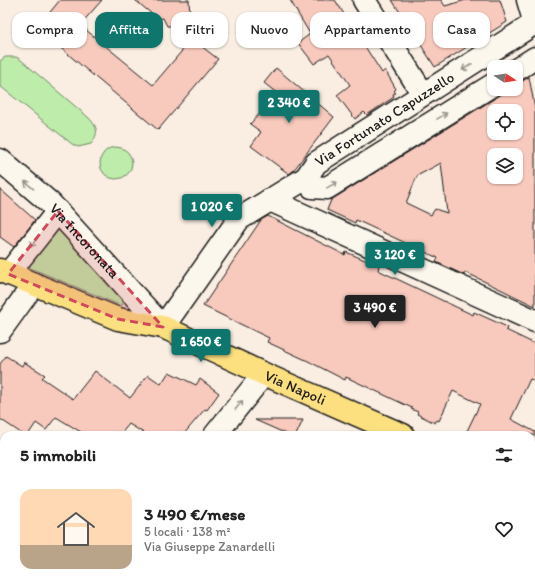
<!DOCTYPE html>
<html lang="it">
<meta charset="utf-8">
<style>
body{margin:0;font-family:Itim,sans-serif;background:#f2f2f2;color:#222;height:100vh;display:flex;flex-direction:column;font-size:15px;white-space:nowrap}
*{box-sizing:border-box;margin:0}
p{font-size:13px;color:#767676}
.icon{flex:none;width:22px;height:22px;fill:none;stroke:currentColor;stroke-width:2;stroke-linecap:round;stroke-linejoin:round}
.map{position:relative;flex:1;overflow:hidden}
.details{position:absolute;left:0px;top:431px;width:535px;height:156px;display:flex;flex-direction:column;background:#fff;border-radius:12px 12px 0 0;box-shadow:0 1px 3px #0004}
.details>*{flex:none}
.hud{position:absolute;left:12px;top:12px;width:511px;height:36px;display:flex;gap:8px}
.needle{width:26px;rotate:102deg}
.tools{position:absolute;left:487px;top:60px;display:grid;gap:8px}
.tools a{display:grid;place-items:center;width:36px;height:36px;border-radius:8px;background:#fff;box-shadow:0 1px 3px #0004;font-size:20px}
.price{position:absolute;translate:-50% -34px;padding:0 9px;border-radius:4px;background:#0f766e;color:#fff;font-size:13px;line-height:26px;filter:drop-shadow(0 1px 2px #0008)}
.price::after{content:'';position:absolute;left:50%;top:24px;width:12px;height:9px;margin-left:-6px;background:inherit;clip-path:polygon(0 0,100% 0,50% 100%)}
.price.selected{background:#222;color:#fff}
ul{padding:0;list-style:none}
li{display:flex;align-items:center;gap:12px;height:100px;padding:0 20px}
li+li{border-top:1px solid #e0e0e0}
li span{display:grid;place-items:center;flex:none;width:112px;height:80px;border-radius:12px;color:#555}
li>.icon{margin-inline-start:auto}
span .icon{width:48px;height:48px;fill:#fffc;stroke-width:1}
li b{font-size:17px}
h2{display:flex;justify-content:space-between;align-items:center;height:48px;padding:0 20px;font-size:17px}
.pill{padding:0 14px;border-radius:12px;background:#fff;box-shadow:0 1px 3px #0004;font-size:14px;line-height:36px}
.pill.selected{background:#0f766e;color:#fff}
.map>svg:first-child{display:block}
</style>
<div class="map">
<svg width="535" height="587" viewBox="0 0 535 587">
<rect width="100%" height="100%" fill="#faeee3"/>
<filter id="ink" filterUnits="userSpaceOnUse"><feTurbulence type="fractalNoise" baseFrequency=".025" numOctaves="2"/><feDisplacementMap in="SourceGraphic" scale="8" xChannelSelector="R" yChannelSelector="G"/><feConvolveMatrix kernelMatrix="1 2 1 2 8 2 1 2 1" color-interpolation-filters="sRGB"/></filter>
<g filter="url(#ink)">
<!-- green -->
<path fill="#beedab" stroke="#6d8464" d="M5,57h11l5,3 68,58c9,10 10,15 2,26l-13,3 -6,-3 -72,-58v-25z
M100 163a16 16 0 1 1 32 0a16 16 0 1 1-32 0Z
M56,229l3,1 63,69 1,3 -1,4 -94,-39 -1,-2z"/>
<!-- building -->
<path fill="#f8c9bd" stroke="#1c1c1c" fill-rule="evenodd" d="M60,0h42l-22,25 73,60 39,-46 26,20 -60,71 -121,-102z
M135,0h54l1,16 -9,10h-14l-4,-8 -5,1z
M290,0h45l47,73 3,-3 11,19 -2,2 2,2 -3,1 1,3 -27,18 -3,-3 -9,7 -18,-24 13,-10 -21,-31 -15,10 -16,-21 12,-9z
M392,0h49l4,6 21,-6h34l7,22 -72,45z
M276,68l58,49 -41,54 -4,3 -38,-28 10,-14 -11,-8 28,-30 -14,-11z
M529,77l6,32v197l-70,-34 -1,3 -15,-7 -13,-6 2,-4 -82,-38 -1,3 -28,-13 4,-10 179,-111h6v-4zM494,111h22v22h-22zM494,155h22v22h-22zM441,163l6,50 -12,-4 -4,6 -25,-12 11,-27z
M0,189l35,31 -21,27 -14,-10z
M268,216l77,39 1,-3 33,14 -1,4 95,45 1,-3 33,15 -1,3 29,14v37l-5,-2 -19,40 24,13v3h-70l15,-31 -27,-13 -14,30 -2,-1 -2,3 -18,-9 1,-2 -7,-3 1,-1 -66,-31 -1,3 -37,-19 -41,-19 2,-4 -66,-32 58,-86z
M6,356l16,10 2,-4 21,13 -3,3 31,21 22,-28 35,27 18,-23 13,9 8,-12 27,13 4,-6 19,14 -12,17 -2,-1 -22,26h-36l-18,-11 -9,11h-34l-30,-18 -10,13 -10,-7 -8,12h-4l-24,-16v-55z
M255,420h48l-7,15h-7z"/>
<g fill="none" stroke-linecap="round" stroke-linejoin="round">
<!-- minor casing -->
<g stroke="#1c1c1c" stroke-width="25">
<g id="minor">
<path d="M364,0l59,94"/>
<path d="M528,0l7,24"/>
<path d="M516,70l19,-12"/>
<path id="s1" d="M494,84l-167,104 -15,-1 -6,-9 10,-15 219,-140"/>
<path id="s2" d="M0,160l50,43 113,124 76,-108 67,-41"/>
<path d="M270,200l265,121"/>
<path d="M8,274l50,-63"/>
<path d="M0,331l34,-47"/>
<path d="M215,435l49,-61"/>
<path d="M169,583l3,4"/>
<path d="M88,587l4,-4"/>
</g>
</g>
<!-- major casing -->
<g stroke="#1c1c1c" stroke-width="25">
<g id="major">
<path id="s3" d="M0,270l118,49 45,8 101,47 139,61"/>
<path d="M531,498l4,2"/>
</g>
</g>
<!-- minor -->
<use href="#minor" stroke="#fbf7ec" stroke-width="22"/>
<!-- major -->
<use href="#major" stroke="#fce080" stroke-width="22"/>
</g>
<!-- one-way arrows -->
<defs><path id="oneway-shaft" d="M-6 0H5M1.5-3L5.5 0L1.5 3" fill="none" stroke-width="1.6" stroke-linecap="round" stroke-linejoin="round"/></defs>
<g stroke="#97948e">
<use href="#oneway-shaft" transform="translate(467 67) rotate(148)"/>
<use href="#oneway-shaft" transform="translate(442 116) rotate(-32)"/>
<use href="#oneway-shaft" transform="translate(29 185) rotate(-140)"/>
<use href="#oneway-shaft" transform="translate(332 185) rotate(-29)"/>
<use href="#oneway-shaft" transform="translate(34 242) rotate(128)"/>
<use href="#oneway-shaft" transform="translate(239 405) rotate(-51)"/>
</g>
</g>
<!-- marked area -->
<path fill="#d1495b" fill-opacity="0.2" stroke="#d1495b" stroke-width="3" stroke-dasharray="8 5" stroke-linejoin="round" d="M58,211l105,116 -45,-8 -110,-45z"/>
<g text-anchor="middle" stroke-width="3.5" stroke-linejoin="round" paint-order="stroke">
<!-- street labels -->
<g font-size="15" fill="#1c1c1c" stroke="#fbf7ec">
<text dy="5" stroke="none"><textPath href="#s1" startOffset="322">Via Fortunato Capuzzello</textPath></text>
<text dy="5" stroke="none"><textPath href="#s2" startOffset="117">Via Incoronata</textPath></text>
<text dy="5" stroke="none"><textPath href="#s3" startOffset="319">Via Napoli</textPath></text>
</g>
</g>
</svg>
<div class="tools">
<a><svg class="needle" viewBox="-14 -14 28 28"><path d="M0-13l5 13h-10z" fill="#e53935"/><path d="M0 13l5-13h-10z" fill="#767676"/></svg></a>
<a><svg class="icon" aria-label="locate" viewBox="0 0 24 24"><circle cx="12" cy="12" r="6"/><path d="M12 2v4M12 18v4M2 12h4M18 12h4"/></svg></a>
<a><svg class="icon" aria-label="layers" viewBox="0 0 24 24"><path d="M12 4l9 5-9 5-9-5zM3 14l9 5 9-5"/></svg></a>
</div>
<b class="price" style="left:289px;top:124px">2 340 €</b>
<b class="price" style="left:212px;top:228px">1 020 €</b>
<b class="price" style="left:395px;top:276px">3 120 €</b>
<b class="price selected" style="left:375px;top:329px">3 490 €</b>
<b class="price" style="left:201px;top:363px">1 650 €</b>
<div class="hud">
<a class="pill">Compra</a>
<a class="pill selected">Affitta</a>
<a class="pill">Filtri</a>
<a class="pill">Nuovo</a>
<a class="pill">Appartamento</a>
<a class="pill">Casa</a>
</div>
<section class="details">
<h2>5 immobili<svg class="icon" aria-label="filters" viewBox="0 0 24 24"><path d="M4 7h16M4 17h16"/><circle cx="9" cy="7" r="2"/><circle cx="15" cy="17" r="2"/></svg></h2>
<ul>
<li><span style="background:linear-gradient(#ffd9b3 70%,#b9a48a 0)"><svg class="icon" aria-label="home" viewBox="0 0 24 24"><path d="M3 11l9-7 9 7M6 9v11h12V9"/></svg></span><div><b>3 490 €/mese</b><p>5 locali · 138 m²</p><p>Via Giuseppe Zanardelli</p></div><svg class="icon" aria-label="heart" viewBox="0 0 24 24"><path d="M12 20l-8-8c-3-5 5-10 8-4 3-6 11-1 8 4z"/></svg></li>
</ul>
</section>
</div>
